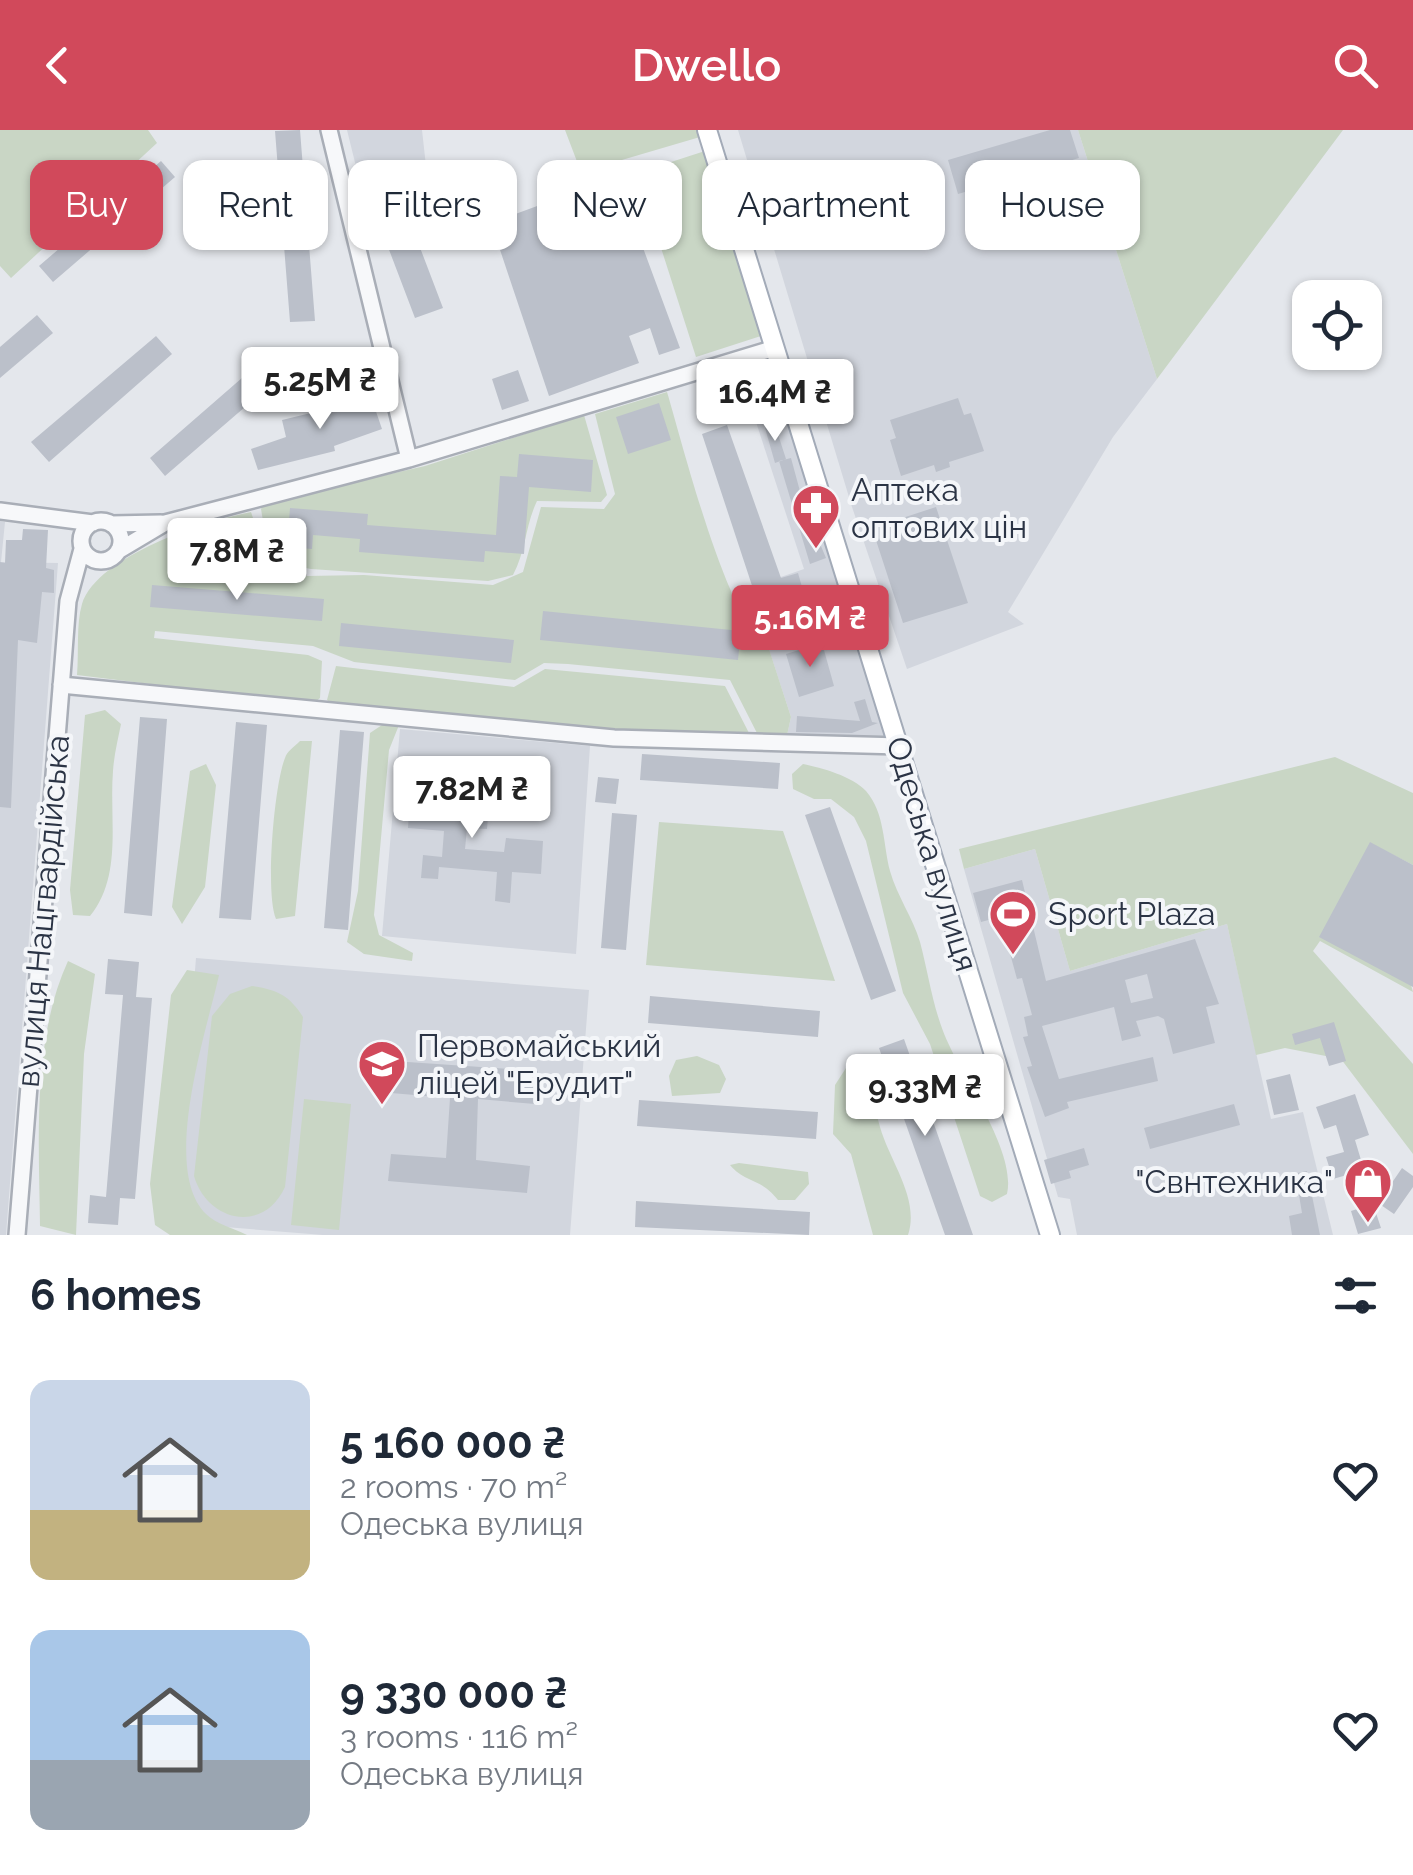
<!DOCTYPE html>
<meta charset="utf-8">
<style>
body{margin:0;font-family:Raleway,sans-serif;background:#f6f6f7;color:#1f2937;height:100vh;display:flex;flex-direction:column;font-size:38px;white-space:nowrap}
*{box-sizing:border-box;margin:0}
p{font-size:32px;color:#747a83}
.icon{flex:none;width:55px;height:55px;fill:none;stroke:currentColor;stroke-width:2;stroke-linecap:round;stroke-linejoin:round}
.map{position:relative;height:1105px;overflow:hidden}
.drawer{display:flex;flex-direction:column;background:#fff;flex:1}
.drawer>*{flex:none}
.guide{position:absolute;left:30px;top:30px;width:1355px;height:90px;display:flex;gap:20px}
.controls{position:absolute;left:1292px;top:150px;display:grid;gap:20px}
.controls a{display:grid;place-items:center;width:90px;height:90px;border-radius:20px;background:#fff;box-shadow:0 2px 8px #0004;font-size:50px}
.price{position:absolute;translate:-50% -85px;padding:0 22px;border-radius:10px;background:#fff;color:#222;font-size:32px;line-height:65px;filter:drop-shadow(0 2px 5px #0008)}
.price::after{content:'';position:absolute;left:50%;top:60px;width:30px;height:22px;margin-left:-15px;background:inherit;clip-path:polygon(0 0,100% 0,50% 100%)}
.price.selected{background:#d1495b;color:#fff}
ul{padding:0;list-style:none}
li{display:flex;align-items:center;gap:30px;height:250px;padding:0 30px}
li span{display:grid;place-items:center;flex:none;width:280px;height:200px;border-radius:20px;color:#555}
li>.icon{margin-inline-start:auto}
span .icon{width:120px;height:120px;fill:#fffc;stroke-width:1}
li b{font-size:42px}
h2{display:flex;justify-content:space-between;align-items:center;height:120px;padding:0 30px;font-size:42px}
.pill{padding:0 35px;border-radius:20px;background:#fff;box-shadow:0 2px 8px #0004;font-size:35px;line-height:90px}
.pill.selected{background:#d1495b;color:#fff}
header{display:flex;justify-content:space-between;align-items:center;height:130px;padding:0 30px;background:#d1495b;color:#fff;font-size:45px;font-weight:600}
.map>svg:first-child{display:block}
</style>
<header><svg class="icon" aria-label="back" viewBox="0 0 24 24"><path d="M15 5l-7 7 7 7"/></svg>Dwello<svg class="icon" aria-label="search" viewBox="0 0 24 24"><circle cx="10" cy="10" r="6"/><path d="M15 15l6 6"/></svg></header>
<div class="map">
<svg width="1413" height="1105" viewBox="0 0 1413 1105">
<rect width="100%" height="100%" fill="#e4e7ec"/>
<!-- built -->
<path fill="#d2d6de" d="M347,0h75l5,45 -63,24z
M738,0h340l79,249 -44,58 -105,175 16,12 -117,45 -55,-162z
M770,231l118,381 -102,-2 5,-23 -42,-129 55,-19 -65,-199z
M0,391l5,1 -4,40 57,1 -52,672h-6z
M400,599l190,17 -14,208 -194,-18z
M1035,719l35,122 157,-47 44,195 32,-7 30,123h-256l-7,-36 -12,-2 -94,-328z
M196,828l393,32 -19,245h-247l-148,-12z"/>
<!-- green -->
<path fill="#c9d6c5" d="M0,0h148l9,13 -146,135 -11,-12z
M565,0h133l2,7 -119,35z
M1078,0h265l-186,249z
M705,21l59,184 -68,22 -59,-184z
M667,262c16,53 60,231 102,257l22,68 -5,23 -26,-1 -30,-59 -162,-16 -24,-1 -29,17 -161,-18 -41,-16 -158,-15 -1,7 154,17 14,6 -2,37 -7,6 -236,-29c2,-22 -1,-51 5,-71 16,-49 124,-83 169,-92l16,48 40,16 57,-1 129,10 30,-13 18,-65 63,2 11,-15 -20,-80z
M584,285l23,80 -6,7 -64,-1c-12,25 -11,50 -24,74l-25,6 -177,-12c-42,-8 -43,-19 -50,-60l3,-6 161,-37z
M336,536l178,21 31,-18 180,17 24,47 -3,6 -120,-5 -294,-30 -5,-4z
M105,580l16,14c-3,15 -7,31 -8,47 -4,49 10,104 -23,145l-17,-1 -3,-25 15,-175z
M382,595h17l-10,25 -15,165 5,20 34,18 -1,8 -48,-7 -17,-12 11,-51 12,-158z
M300,611h12l-17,175 -19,3c-11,-25 -2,-134 9,-161 2,-7 9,-11 15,-17z
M1335,627l78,36v72l-43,-22 43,149 -93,-51 -7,10 100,113v90l-72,-95 -56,-11 -29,7 -29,-131 -157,47 -35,-122 -71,20 -5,-20z
M206,634l10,21 -11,102 -23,37 -10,-17 18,-136z
M803,634c19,4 49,12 63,27 19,22 17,53 24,80 7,25 23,47 30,71 8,30 12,60 23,89 16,43 74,119 64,163l-15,8 -12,-6 -50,-152 -27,-51 -37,-152 -12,-24 -23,-18h-17l-21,-10 -1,-15z
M659,692l124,9 52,150 -189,-16z
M68,831l27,13 -11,80 -8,181 -36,-9c-1,-85 -8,-187 28,-265z
M187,840l32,5c-12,55 -59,194 -13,239 10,10 29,15 41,21h-77l-15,-10 -5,-41 21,-189z
M252,856c25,4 37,9 51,31l-18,170c-22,48 -78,34 -91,-11l18,-160 18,-22z
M697,926l22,9 7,14 -6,14 -48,3 -3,-20 7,-16z
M860,936c11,21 14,39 20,61 10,35 40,72 28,108h-35l-22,-81 -18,-20 2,-49 11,-17z
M304,969l47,5 -12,126 -48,-5z
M739,1033l69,9 1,12 -14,16h-17c-18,-23 -32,-16 -48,-35z"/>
<!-- building -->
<path fill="#bbc0ca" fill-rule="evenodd" d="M300,0l15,191 -25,1 -15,-191z
M1050,0h20l9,28 -121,36 -10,-34z
M161,31l14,16 -122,105 -14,-16z
M872,50l9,23 -18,6 -9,-23z
M622,53l9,23 -34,12 12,29 30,-10 41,111 -21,7 -9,-27 -21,8 10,27 -90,33 -58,-173 95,-35 3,7z
M408,86l35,92 -28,10 -35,-92z
M37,185l16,18 -53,45v-31z
M156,206l16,18 -123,108 -18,-20z
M274,220l16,18 -125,108 -15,-18z
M518,240l11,31 -27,9 -10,-31z
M369,261l13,38 -48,17 1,5 -77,19 -7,-21 35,-12 -4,-17 62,-15 -2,-4z
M958,268l6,17 7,-2 13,38 -35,11 1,5 -14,5 -2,-7 -33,11 -11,-36 6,-2 -6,-18z
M659,273l12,37 -43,14 -12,-37z
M727,295l54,153 17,-5 14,49 -44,12 -66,-200z
M775,295l11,34 -11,4 -10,-35z
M519,324l74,6 -2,32 -62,-5 -5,67 -39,-3 -1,11 -125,-10 1,-13 -47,-4 -1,14 -25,-2 3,-39 78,6 -1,11 129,10 4,-59 17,1z
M791,328l13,48 22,52 -16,6 -31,-103z
M936,377l32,96 -65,20 -31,-95z
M23,399l25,1 -2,38 8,2v23l-12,-1 -5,51 -19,-3 -7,168 -11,-1v-245l5,1 1,-23h16z
M152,455l172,14 -2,22 -172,-14z
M543,481l198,20 -3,29 -198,-20z
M341,493l173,17 -3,23 -172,-17z
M822,513l12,43 -35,11 -13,-43z
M865,569l7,23 6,1 -26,10 -56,-1 1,-16 63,5 -6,-19z
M140,587l27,2 -15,197 -28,-3z
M236,592l31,3 -16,195 -32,-2z
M340,600l24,2 -16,198 -24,-2z
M642,624l138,9 -2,26 -138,-9z
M598,647l21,2 -3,25 -21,-2z
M455,662l35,2 -3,35 -20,-1 -2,21 39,3 2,-14 37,3 -2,33 -29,-2 -2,31 -15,-2 2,-29 -58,-5 -1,12 -17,-1 2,-23 19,2 2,-26 -36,-3 2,-32 45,4z
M830,677l66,184 -25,9 -66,-185z
M612,683l25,2 -11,135 -25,-2z
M1370,712l43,23v122l-94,-50z
M1022,750l24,101 149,-42 24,65 -13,3 9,36 -42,11 -9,-35 -6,-3 -22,5 5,15 -19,5 -8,-34 -72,19 17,53 94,-22 5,24 -91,21 2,6 -24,9 -18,-50 5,-1 -9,-29 5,-1 -4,-19 8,-2 -10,-37 -5,1 -17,-62 -19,5 -8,-29zM1147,844l6,24 -22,5 -6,-23z
M108,829l31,3 -3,35 16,1 -17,201 -15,-1 -2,27 -30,-2 2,-28 16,2 17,-202 -18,-1z
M650,866l170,15 -2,26 -170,-14z
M1334,892l12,39 -17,5 -9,-28 -25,7 -3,-11z
M904,909l69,196h-28l-66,-187z
M393,931l145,10 -3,33 -57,-5 -2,61 54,6 -3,27 -139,-12 3,-27 55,4 4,-60 -59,-5z
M1290,944l9,36 -25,5 -8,-35z
M1355,964l14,41 -14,5 9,30 -31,9 -7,-22 18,-5 -8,-27 -12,4 -8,-22z
M639,970l179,12 -2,27 -179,-13z
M1234,974l6,21 -90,24 -6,-21z
M1084,1018l5,17 -20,6 2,7 -20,6 -7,-24z
M1402,1038l11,8v11l-19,27 -16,-11z
M1307,1041l13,64h-28l-3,-19 13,-3 -4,-24 -7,1 -3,-15z
M636,1071l174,11 -1,23 -174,-8z
M1373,1074l8,24 -23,6 -7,-23z"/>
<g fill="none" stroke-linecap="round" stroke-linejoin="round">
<!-- minor casing -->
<g stroke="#a9aeb7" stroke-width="20">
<path id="minor" d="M329,0l80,329
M0,381l93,12
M81 411a20 20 0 1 1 40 0a20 20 0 1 1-40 0Z
M111,394l50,-1
M118,421l47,-28 244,-64 366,-111
M61,555l553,53 286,8
M17,1105l51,-634 14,-52"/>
</g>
<!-- major casing -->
<g stroke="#a3abb8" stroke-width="22">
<path id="major" d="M707,0l343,1105"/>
</g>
<!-- minor -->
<use href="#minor" stroke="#f7f8fa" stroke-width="15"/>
<!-- major -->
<use href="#major" stroke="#fff" stroke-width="18"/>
</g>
<!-- icons -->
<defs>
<g id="pharmacy-pin" transform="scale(2.5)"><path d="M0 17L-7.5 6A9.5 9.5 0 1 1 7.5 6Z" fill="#d1495b" stroke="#f4f6f9"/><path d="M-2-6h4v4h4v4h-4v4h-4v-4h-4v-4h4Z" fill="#fff"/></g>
<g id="stadium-pin" transform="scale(2.5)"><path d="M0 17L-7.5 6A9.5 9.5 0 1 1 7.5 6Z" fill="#d1495b" stroke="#f4f6f9"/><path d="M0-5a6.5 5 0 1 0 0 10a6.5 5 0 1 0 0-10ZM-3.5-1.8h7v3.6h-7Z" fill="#fff"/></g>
<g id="school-pin" transform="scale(2.5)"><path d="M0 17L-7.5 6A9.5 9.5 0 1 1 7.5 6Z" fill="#d1495b" stroke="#f4f6f9"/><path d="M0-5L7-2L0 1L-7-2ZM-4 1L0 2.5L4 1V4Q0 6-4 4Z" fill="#fff"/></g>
<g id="shop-pin" transform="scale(2.5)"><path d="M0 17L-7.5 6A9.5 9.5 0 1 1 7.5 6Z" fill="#d1495b" stroke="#f4f6f9"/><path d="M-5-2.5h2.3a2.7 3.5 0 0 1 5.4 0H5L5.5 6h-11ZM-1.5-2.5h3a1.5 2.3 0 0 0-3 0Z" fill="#fff"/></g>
</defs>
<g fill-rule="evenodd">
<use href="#pharmacy-pin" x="816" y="378"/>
<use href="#stadium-pin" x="1013" y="784"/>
<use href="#school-pin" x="382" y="934"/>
<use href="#shop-pin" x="1368" y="1052"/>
</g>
<g text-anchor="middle" stroke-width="8" stroke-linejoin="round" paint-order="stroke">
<!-- poi labels -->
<g font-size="32" fill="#2b3445" stroke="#f4f6f9" text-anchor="start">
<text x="851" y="371">Аптека<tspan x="851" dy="37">оптових цін</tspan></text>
<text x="1048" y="795">Sport Plaza</text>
<text x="417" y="927">Первомайський<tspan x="417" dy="37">ліцей "Ерудит"</tspan></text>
<text x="1333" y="1063" text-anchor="end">"Свнтехника"</text>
</g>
<!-- street labels -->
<g font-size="32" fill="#2b3445" stroke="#f4f6f9">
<text transform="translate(932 724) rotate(73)" y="11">Одеська вулиця</text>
<text transform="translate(43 781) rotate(-85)" y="11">вулиця Нацгвардійська</text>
</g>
</g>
</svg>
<div class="controls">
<a><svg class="icon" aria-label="locate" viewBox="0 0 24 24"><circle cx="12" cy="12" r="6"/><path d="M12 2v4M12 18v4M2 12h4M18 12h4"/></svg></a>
</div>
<b class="price" style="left:320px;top:302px">5.25M ₴</b>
<b class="price" style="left:775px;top:314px">16.4M ₴</b>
<b class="price" style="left:237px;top:473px">7.8M ₴</b>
<b class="price selected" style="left:810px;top:540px">5.16M ₴</b>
<b class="price" style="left:472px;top:711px">7.82M ₴</b>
<b class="price" style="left:925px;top:1009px">9.33M ₴</b>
<div class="guide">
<a class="pill selected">Buy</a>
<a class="pill">Rent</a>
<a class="pill">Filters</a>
<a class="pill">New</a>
<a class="pill">Apartment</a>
<a class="pill">House</a>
</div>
</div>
<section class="drawer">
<h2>6 homes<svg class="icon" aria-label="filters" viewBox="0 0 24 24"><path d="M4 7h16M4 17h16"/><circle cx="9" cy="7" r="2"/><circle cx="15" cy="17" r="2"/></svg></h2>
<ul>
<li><span style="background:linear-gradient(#c9d6e8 65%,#c2b280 0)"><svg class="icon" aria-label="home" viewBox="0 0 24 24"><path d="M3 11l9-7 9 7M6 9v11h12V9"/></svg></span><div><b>5 160 000 ₴</b><p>2 rooms · 70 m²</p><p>Одеська вулиця</p></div><svg class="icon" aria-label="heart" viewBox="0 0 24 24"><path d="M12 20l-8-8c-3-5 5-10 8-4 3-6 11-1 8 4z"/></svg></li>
<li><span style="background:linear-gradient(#a9c7e8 65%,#9aa5b1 0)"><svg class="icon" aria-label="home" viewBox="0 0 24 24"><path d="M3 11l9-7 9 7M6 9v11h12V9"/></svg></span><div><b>9 330 000 ₴</b><p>3 rooms · 116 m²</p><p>Одеська вулиця</p></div><svg class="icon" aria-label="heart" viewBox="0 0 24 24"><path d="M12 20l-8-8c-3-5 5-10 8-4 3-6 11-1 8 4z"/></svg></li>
</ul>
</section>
